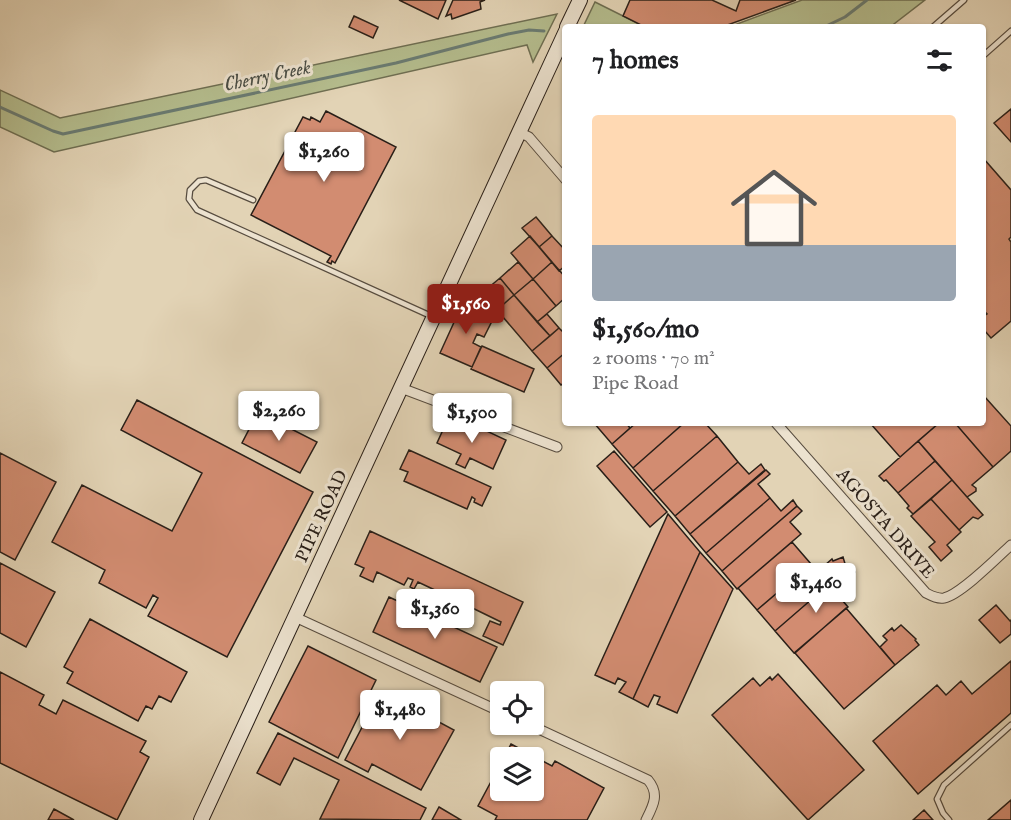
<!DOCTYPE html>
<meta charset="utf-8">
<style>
body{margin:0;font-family:"IM FELL English",serif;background:#f2f2f2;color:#202124;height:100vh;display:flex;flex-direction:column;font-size:22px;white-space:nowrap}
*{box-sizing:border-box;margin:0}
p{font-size:20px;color:#757577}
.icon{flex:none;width:33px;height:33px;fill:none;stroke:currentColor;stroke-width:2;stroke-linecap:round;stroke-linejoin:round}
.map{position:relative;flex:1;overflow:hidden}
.panel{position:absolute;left:562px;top:24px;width:424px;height:402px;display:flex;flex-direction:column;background:#fff;border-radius:6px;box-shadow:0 2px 4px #0004}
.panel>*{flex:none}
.controls{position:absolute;left:490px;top:681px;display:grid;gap:12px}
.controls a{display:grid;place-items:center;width:54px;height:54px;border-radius:6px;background:#fff;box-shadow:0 2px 4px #0004;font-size:30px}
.price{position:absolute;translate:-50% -51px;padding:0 14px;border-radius:6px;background:#fff;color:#222;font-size:20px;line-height:39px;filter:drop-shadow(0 2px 3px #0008)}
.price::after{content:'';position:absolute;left:50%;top:36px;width:18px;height:14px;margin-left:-9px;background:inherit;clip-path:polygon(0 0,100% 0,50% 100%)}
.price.current{background:#8f2418;color:#fff}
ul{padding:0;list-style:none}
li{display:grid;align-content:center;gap:12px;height:318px;padding:0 30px}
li+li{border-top:2px solid #e0e0e0}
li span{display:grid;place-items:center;height:186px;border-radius:6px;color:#555}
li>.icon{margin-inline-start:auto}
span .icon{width:108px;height:108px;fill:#fffc;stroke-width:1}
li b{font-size:26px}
h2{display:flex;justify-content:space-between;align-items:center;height:72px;padding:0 30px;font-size:26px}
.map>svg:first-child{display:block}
</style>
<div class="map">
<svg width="1011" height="820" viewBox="0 0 1011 820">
<rect width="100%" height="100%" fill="#e2d3b5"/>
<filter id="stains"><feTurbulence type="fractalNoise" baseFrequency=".00333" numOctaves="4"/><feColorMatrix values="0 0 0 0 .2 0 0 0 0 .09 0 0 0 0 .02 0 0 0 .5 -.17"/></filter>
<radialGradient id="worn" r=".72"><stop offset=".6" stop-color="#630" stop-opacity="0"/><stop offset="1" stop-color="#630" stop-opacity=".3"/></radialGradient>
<!-- green -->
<path fill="#b4bc8d" stroke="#6e6e52" stroke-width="1.5" d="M802,0h123l-35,27h-161z
M595,2l50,25h-62z
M557,14l-24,48 -6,-17 -473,107 -54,-25v-37l60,28z"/>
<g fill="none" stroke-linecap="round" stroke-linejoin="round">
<!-- stream -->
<path stroke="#6a7b72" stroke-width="3" d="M824,27l21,-10 22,-17
M0,107l53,24 10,3 333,-71 112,-29 21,-4 15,1"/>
</g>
<!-- building -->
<path fill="#d28c71" stroke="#291f18" stroke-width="1.5" d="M399,0h47l-8,19z
M453,0h32l-5,2 1,7 -29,10 -1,-5 -5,2z
M630,0h82l24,11 4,-11h56l-74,27h-77l-22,-11z
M354,16l24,11 -5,11 -24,-11z
M1011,109v33l-17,-19z
M326,111l70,36 -61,116 -3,-2 -1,3 -4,-2 4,-6 -80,-41 52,-98 7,3 1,-3 9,5z
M984,159l27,31v47l-2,2 2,3v79l-20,17 -7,-8v-14l3,-2 -3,-3z
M536,217l16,19 -13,11 -17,-19z
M530,236l22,26 -19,17 -22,-26z
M552,236l14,15v14l-7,6 -20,-24z
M518,262l15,17 -19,16 -14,-17z
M552,262l14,16v19l-10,9 -23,-27z
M500,278l14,17 -17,15 -15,-17z
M533,279l23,27 -19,16 -23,-27z
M514,295l36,41 -18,15 -35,-41z
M468,302l18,9 -3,6 9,4 -8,16 -7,-3 -4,9 8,4 -9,20 -32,-14 21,-46 4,2z
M547,314l12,14 -9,8 -13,-14z
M559,328l7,7v17l-19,16 -15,-17z
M482,346l52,23 -10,23 -53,-23z
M566,352v30l-5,3 -14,-17z
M984,396l27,30v25l-18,16 -38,-44h29z
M137,400l176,92 -86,165 -79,-41 10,-18 -5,-3 -7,13 -47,-25 6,-13 -53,-28 30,-57 90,46 30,-58 -81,-43z
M258,412l59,30 -17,31 -58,-30z
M448,419l24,12 2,-6 32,15 -13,29 -23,-11 -5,10 -9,-4 5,-10 -24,-11z
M594,423h32l4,5 -18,16z
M636,423h48l-51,45 -21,-24z
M684,423h21l12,13 -64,55 -20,-23z
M870,423h69l-39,34z
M939,423h16l38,44 -21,18 4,3v3l-9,6 -49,-56z
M717,436l21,26 -63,54 -22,-25z
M918,441l17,20 -37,32 -12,-13 -2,1 -5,-5z
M409,450l82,37 -9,19 -8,-4 1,-3 -3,-2 -5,12 -63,-28 4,-9 -8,-3z
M614,451l53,61 -17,15 -53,-61z
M0,453l56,29 -41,78 -15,-8z
M935,461l17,19 -39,34 -6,-6 2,-2 -11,-13z
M738,462l11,12 12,-10 4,6 -75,64 -15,-18z
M766,470l4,4 -12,10 12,14 -64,55 -16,-19z
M952,480l31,35 -5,4 -5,-2 -14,13 -28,-31z
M770,498l11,13 12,-11 4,6 -75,65 -16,-18z
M931,499l30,33 -14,13 5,6 -11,10 -12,-14 6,-5 -24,-26z
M797,506l5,5 -12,11 11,12 -64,55 -15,-18z
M668,514l32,38 -67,147 -14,-7 7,-10 -8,-4 -3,6 -20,-9z
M370,531l153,71 -20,43 -20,-9 7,-15 10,4 1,-3 -45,-22 -38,-18 -4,7 -4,-2 3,-7 -5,-2 -4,7 -27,-13 -4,10 -13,-6 4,-8 -9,-4z
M792,542l19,22 -54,46 -19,-22z
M700,552l33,37 -56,124 -20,-9 3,-7 -6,-2 -6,12 -15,-8z
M843,557l3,10 -6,5 2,1 -67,58 -18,-21 54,-46 6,8 15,-13 1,2z
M0,563l55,29 -29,55 -26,-14z
M846,567l9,5 -5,8 1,2 -14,12 11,13 -54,46 -19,-22 67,-58 -2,-1z
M389,597l108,50 -17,35 -107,-50z
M996,605l14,16 1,-1v14l-11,9 -21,-23z
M846,608l49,57 -51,44 -49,-56z
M90,619l97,53 -16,30 -12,-6 -7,13 -6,-3 -8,15 -71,-38 6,-11 -9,-5z
M901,625l15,14 -1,1 4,5 -24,20 -15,-18 7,-7 -4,-4 9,-8 2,3z
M308,646l68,34 -38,78 -69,-36z
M1011,661v52l-93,81 -45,-53 64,-56 9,10 15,-14 11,13z
M0,672l44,23 -5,10 17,9 7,-14 83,41 -6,11 9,5 -32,63 -117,-57z
M778,674l86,96 -56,50 -96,-105 41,-37 7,8 10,-9 2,3z
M381,691l73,39 -33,60 -49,-26 -4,8 -23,-12z
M278,733l148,75 -6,12 -100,-1 19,-39 -45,-22 -14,27 -23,-12z
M511,744l41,22 3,-5 49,27 -17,32h-92l2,-4 -19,-10 23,-43v27h33v-32h-30z
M1011,800v20h-23z
M439,807l22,13h-29z
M54,809l20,11h-26z
M924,810l9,10h-20z"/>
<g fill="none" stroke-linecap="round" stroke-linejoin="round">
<!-- lane casing -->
<g stroke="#574c3f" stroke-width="7">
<path id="lane" d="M933,27l31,-27
M984,55l27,-24
M253,200l-47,-20 -7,1 -9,9 -1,9 8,11 234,106
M949,820l-6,-7 -6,-14 7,-14 67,-60"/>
</g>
<!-- street casing -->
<g stroke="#574c3f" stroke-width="11">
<path id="street" d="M519,132l10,5 37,43
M401,388l156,59
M776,423l150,170c6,3 11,6 18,5 16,-3 53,-40 67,-53
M295,617l206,95
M528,724l120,56c12,14 5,26 -2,40"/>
</g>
<!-- secondary casing -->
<g stroke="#291f18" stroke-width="16">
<path id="secondary" d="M567,27l13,-27
M201,820l365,-789"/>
</g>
<!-- lane -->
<use href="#lane" stroke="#ece2cf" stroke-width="4.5"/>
<!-- street -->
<use href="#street" stroke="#ece2cf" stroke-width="9"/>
<!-- secondary -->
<use href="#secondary" stroke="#ece2cf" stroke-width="14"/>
</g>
<g text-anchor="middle" stroke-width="6" stroke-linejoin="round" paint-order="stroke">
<!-- street labels -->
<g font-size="18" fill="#291f18" stroke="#ece2cf">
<text transform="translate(321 516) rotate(-65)" y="6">PIPE ROAD</text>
<text transform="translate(886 523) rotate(49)" y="6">AGOSTA DRIVE</text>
</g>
<!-- water labels -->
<g font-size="20" font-style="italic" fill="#494d45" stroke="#ece2cf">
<text transform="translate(267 75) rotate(-12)" y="7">Cherry Creek</text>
</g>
</g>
<rect width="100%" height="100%" filter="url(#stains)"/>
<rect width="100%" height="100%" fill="url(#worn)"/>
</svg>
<div class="controls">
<a><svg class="icon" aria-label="locate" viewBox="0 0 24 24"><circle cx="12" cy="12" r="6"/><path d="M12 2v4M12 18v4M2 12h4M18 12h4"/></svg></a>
<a><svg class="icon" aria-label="layers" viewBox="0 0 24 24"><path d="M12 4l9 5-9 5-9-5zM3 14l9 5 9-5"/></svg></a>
</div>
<b class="price" style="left:324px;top:183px">$1,260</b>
<b class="price current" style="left:466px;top:335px">$1,560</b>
<b class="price" style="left:279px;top:442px">$2,260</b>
<b class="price" style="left:472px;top:444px">$1,500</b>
<b class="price" style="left:816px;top:614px">$1,460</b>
<b class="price" style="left:435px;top:640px">$1,360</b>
<b class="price" style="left:400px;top:741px">$1,480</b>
<section class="panel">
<h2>7 homes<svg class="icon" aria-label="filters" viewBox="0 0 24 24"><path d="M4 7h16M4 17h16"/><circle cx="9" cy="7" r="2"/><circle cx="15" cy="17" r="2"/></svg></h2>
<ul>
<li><span style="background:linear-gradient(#ffd9b3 70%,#9aa5b1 0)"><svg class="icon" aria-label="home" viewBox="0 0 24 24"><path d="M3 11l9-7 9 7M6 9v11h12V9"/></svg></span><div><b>$1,560/mo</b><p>2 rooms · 70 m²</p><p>Pipe Road</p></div></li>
</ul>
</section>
</div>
